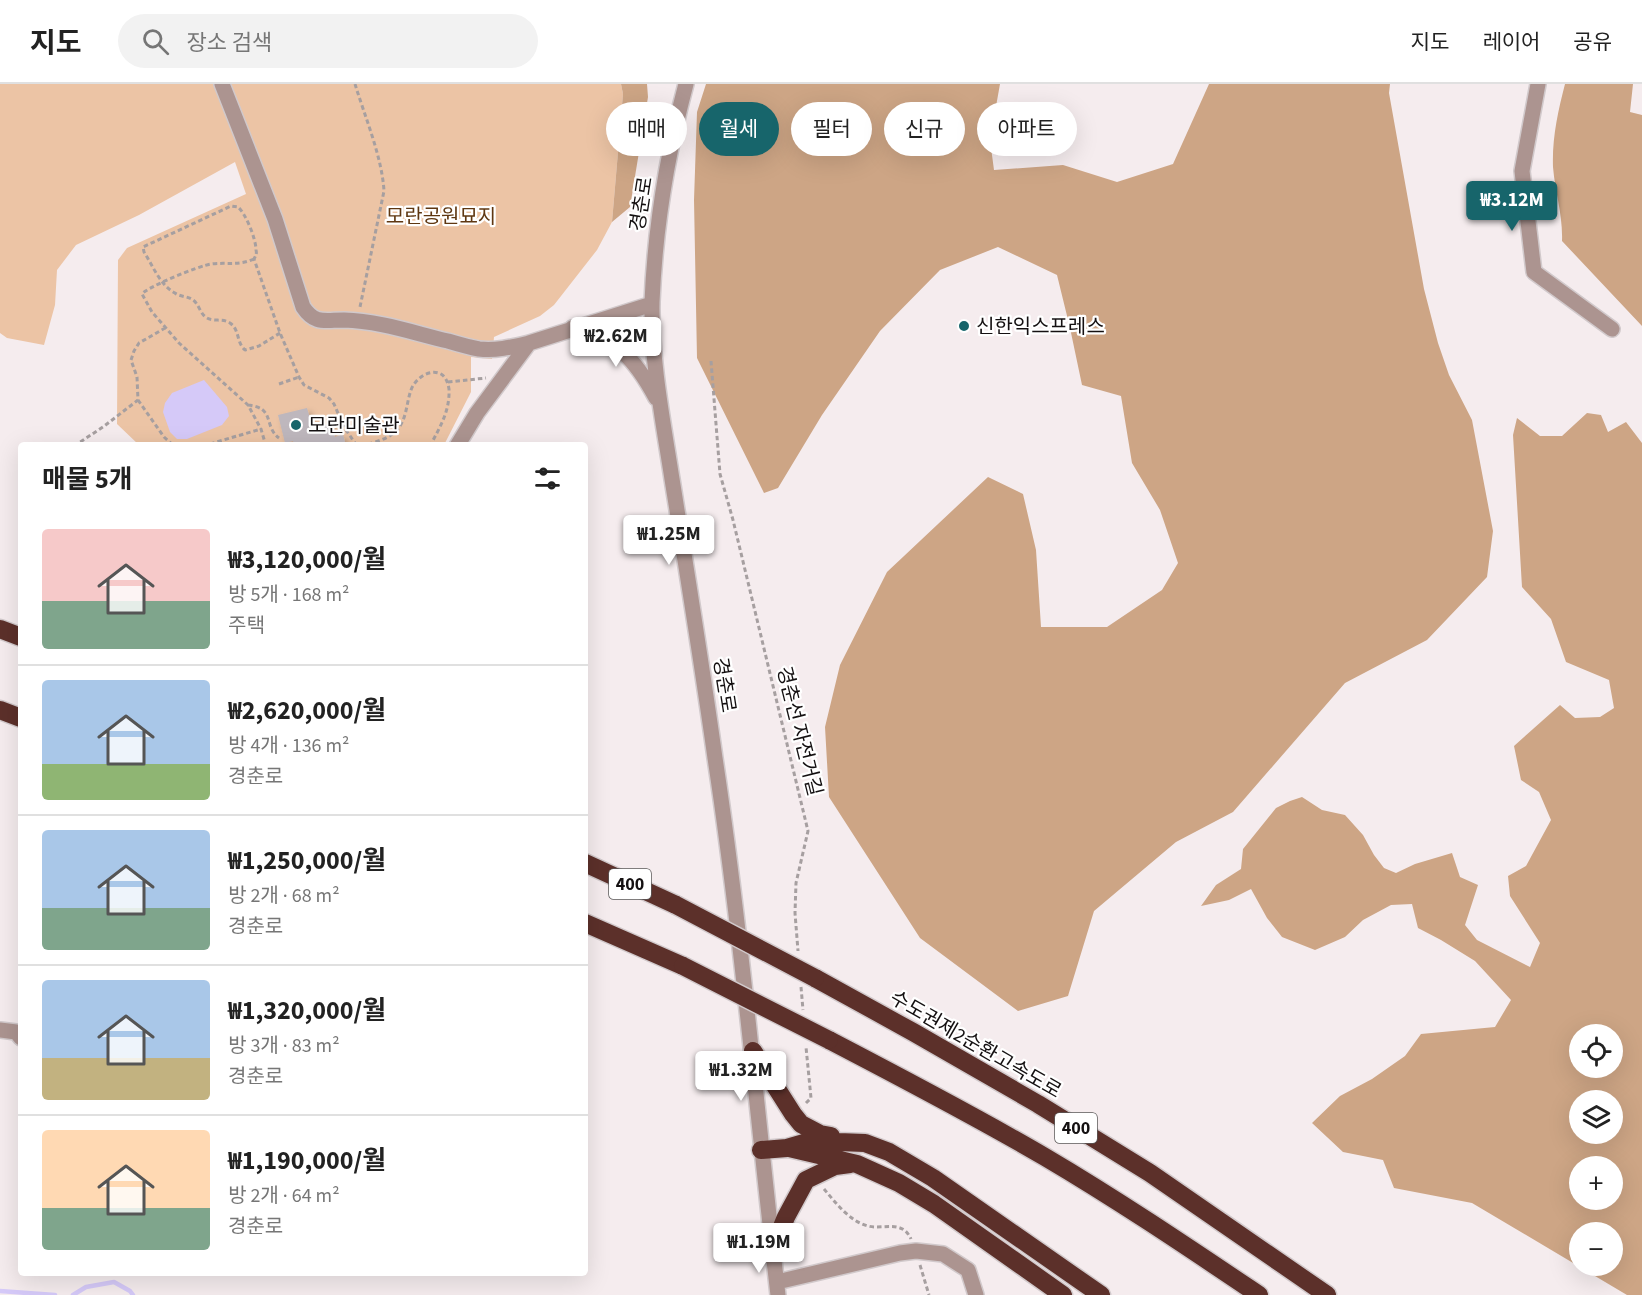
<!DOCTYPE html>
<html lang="ko">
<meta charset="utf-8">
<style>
body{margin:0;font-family:"Source Sans 3","Noto Sans KR",sans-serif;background:#f2f2f2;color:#222;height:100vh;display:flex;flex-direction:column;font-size:22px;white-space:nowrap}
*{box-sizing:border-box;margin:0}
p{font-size:20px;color:#767676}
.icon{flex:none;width:33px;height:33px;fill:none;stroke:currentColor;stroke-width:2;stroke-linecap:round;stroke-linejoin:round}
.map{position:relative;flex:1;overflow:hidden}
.details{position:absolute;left:18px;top:358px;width:570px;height:834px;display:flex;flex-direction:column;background:#fff;border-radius:6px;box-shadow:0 6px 24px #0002}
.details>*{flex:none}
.top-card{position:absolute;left:606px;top:18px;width:570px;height:54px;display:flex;gap:12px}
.buttons{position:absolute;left:1569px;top:940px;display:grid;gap:12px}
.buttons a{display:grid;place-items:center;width:54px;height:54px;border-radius:50%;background:#fff;box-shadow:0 6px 24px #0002;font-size:30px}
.price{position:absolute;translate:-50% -51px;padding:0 14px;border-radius:6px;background:#fff;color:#222;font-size:20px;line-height:39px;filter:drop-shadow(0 2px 3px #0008)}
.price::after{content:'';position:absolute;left:50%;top:36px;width:18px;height:14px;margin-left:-9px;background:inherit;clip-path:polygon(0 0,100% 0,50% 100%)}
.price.current{background:#17656b;color:#fff}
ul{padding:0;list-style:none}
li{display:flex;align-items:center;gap:18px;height:150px;padding:0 24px}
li+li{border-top:2px solid #e0e0e0}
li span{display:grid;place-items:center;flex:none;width:168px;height:120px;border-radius:6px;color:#555}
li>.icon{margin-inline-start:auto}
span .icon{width:72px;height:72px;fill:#fffc;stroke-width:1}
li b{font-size:26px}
h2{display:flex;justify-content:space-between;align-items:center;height:72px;padding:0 24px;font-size:26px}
.chip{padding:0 21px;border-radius:27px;background:#fff;box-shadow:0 6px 24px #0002;font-size:21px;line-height:54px}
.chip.current{background:#17656b;color:#fff}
header{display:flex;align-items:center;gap:36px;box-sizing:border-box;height:84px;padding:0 30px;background:#fff;border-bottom:2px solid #e0e0e0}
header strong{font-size:28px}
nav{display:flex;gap:33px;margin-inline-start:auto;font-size:21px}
.search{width:420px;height:54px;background:#f2f2f2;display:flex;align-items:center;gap:15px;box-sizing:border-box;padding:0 21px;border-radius:33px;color:#767676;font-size:22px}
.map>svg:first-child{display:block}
</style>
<header>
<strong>지도</strong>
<div class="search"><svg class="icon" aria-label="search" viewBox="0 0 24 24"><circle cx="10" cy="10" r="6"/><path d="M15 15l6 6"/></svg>장소 검색</div>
<nav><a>지도</a><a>레이어</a><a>공유</a></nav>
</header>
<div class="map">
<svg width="1642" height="1211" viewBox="0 0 1642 1211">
<defs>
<filter id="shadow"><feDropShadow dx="4" dy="4" stdDeviation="3" flood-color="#0004"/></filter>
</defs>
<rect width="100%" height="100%" fill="#f5ecee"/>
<!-- green -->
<path fill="#ecc4a5" d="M0,0h621l2,10 -11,128 -15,28 -43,55 -14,11 -46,21 -2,22 -21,-2v35l-27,53h-305l-22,-21 1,-164 9,-12 119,-54 -11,-32 -96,53 -63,30 -19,25 -2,35 -11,40 -37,-7 -7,-5z"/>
<!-- forest -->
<path fill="#cda585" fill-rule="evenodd" d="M621,0h26l1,13 -18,110 -18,15 11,-128z
M706,0h294l-10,56 4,30 69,-5 54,17 56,-18 36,-80h181l-1,9 35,196 14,54 11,32 23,45 21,111 -6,46 -60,63 -82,43 -112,129 -57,30 -82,69 -26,85 -50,15 -98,-73 -91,-141 -4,-70 15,-62 47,-93 101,-95 35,17 13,56 5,77h66l55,-37 16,-27 -18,-53 -28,-47 -11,-67 -39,-11 -12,-57 -13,-53 -59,-28 -58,23 -60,61 -58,84 -44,73 -14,5 -67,-135 -3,-158 3,-88z
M1565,0h68l-3,28 12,3v211l-80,-85c1,-26 -7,-49 -9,-74 -1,-29 5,-56 12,-83z
M1587,329l14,2 7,17 18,-10 16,21v852h-15l-155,-92 -78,-15 -11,-28 -40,-8 -31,-29 28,-27 32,-17 33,-23 16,-22 74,-7 16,-27 -36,-39 -34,-21 -23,-12 -6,-24 -21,1 -28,15 -18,17 -30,13 -33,-13 -15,-19 -16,-29 -22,11 -28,6 15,-21 25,-16 2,-20 33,-41 14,-7 12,-4 20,13 23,5 18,20 11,20 10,13 12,5 19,-9 37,-11 8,24 18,8 -13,40 12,15 53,27 10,-24 -30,-47 -2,-20 18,-10 25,-46 -12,-28 -18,-12 -7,-34 46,-41 15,13 25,-1 14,-9 -5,-28 -43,-18 -15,-43 -29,-32 -9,-152 4,-17 23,18h22zM1580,951h32v33h-32zM1580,1017h32v33h-32zM1580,1083h32v33h-32zM1580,1149h32v33h-32z"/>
<!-- water -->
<path fill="#d5c9f8" d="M204,296l23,27 2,9 -7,9 -35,14h-10l-7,-7 -7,-20 2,-9 7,-10z"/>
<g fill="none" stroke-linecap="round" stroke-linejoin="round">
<!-- stream -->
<path stroke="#d5c9f8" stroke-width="4.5" d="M0,1207l55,4
M73,1211l13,-8 28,-5 16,9 3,4"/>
</g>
<!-- building -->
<path fill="#beb7bd" filter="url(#shadow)" d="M307,324l6,20 18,-5 4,14 8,-3 3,12h-51l-2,-5 -8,2 -7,-28z"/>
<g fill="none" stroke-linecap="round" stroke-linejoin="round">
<!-- minor casing -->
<g stroke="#d1c9cb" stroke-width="18">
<path id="minor" d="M222,0l53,135 28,88c12,18 22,13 41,13 35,1 70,13 104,21 10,3 20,6 31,8 17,2 33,-2 50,-6
M686,0c-19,71 -31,144 -34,218 -1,59 11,119 20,177 15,93 30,186 43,279 27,178 42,358 63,537
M1538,0l-16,87 12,101 78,57
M572,244c46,13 62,29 84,70
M457,362l20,-33 52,-70 123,-39
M0,946l16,2 5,6
M777,1198l123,-29 16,-2 27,3 25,16 8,25"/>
</g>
<!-- highway casing -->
<g stroke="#d1c9cb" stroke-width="21">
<path id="highway" d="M0,545l21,8
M0,626l21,8
M585,779l91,42
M585,839l98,43
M815,894l98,54 125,72 112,69 177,122
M829,956c73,38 146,76 216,117 73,43 144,91 214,138
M753,967l40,63 8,10 19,10 11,2
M789,1064l68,16 42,19 35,21 129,91
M761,1066l26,-2 24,-7 54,2 24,9 44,26 168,117
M773,1165l13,-32 20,-37 29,-14 15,-2"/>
</g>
<!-- path -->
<path stroke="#a69fa0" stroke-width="3" stroke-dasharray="4.5 3" stroke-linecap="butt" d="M355,0c10,33 27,73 29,107l-24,116
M254,175c-16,7 -27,3 -43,5 -10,1 -64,23 -69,30l10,18 27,31 69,62 13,24 5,17
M280,249l-21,13 -14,4c-9,-8 -5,-20 -15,-27 -7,-5 -16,-1 -23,-5 -7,-4 -8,-14 -14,-18 -5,-4 -13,-3 -18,-7 -15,-8 -22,-27 -31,-41l-1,-5 88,-41 7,1c8,7 18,32 18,43 1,4 0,5 -2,9l26,74 19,44 5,8 25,13 5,6 10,23 13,19
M711,277l9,113 13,46 75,311 -12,52 -1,30 3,38
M448,298l38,-4
M279,300l20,-7
M138,316l26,37 10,9
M248,321c28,3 15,21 31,33
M74,362l29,-19 35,-27 -1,-23 -6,-17 3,-9 5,-8 26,-15
M203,362l58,-17
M361,362c11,-3 25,-6 34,-14 12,-11 11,-28 16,-42 4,-11 18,-22 30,-16 5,3 7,9 8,15 1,22 -9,38 -19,57
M801,903l2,23
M806,1019l5,-5 -5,-51
M824,1105c12,14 25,32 44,37 15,4 34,-7 43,13
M920,1181l9,30"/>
<!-- minor -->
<use href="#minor" stroke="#ac9490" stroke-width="15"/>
<!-- highway -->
<use href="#highway" stroke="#5c302a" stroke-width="18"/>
<!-- highway-bridge casing -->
<g stroke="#d1c9cb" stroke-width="21" stroke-linecap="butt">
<path id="highway-bridge" d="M676,821l139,73
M683,882l146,74"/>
</g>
<!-- highway-bridge -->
<use href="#highway-bridge" stroke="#5c302a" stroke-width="18"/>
</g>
<!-- markers -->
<g fill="#17656b" stroke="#fff" stroke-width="2">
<circle cx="964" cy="242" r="6"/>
<circle cx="296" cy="341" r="6"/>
</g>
<g text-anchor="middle" stroke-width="4.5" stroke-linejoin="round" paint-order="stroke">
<!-- shield labels -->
<g fill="#fff" stroke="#5a5858" stroke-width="1.5">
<rect x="609" y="785" width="42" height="30" rx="4.5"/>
<rect x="1055" y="1029" width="42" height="30" rx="4.5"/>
</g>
<g font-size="18" font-weight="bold" fill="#141011">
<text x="630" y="806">400</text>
<text x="1076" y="1050">400</text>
</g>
<!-- street labels -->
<g font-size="20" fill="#141011" stroke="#fff">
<text transform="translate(641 120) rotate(-81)" y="7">경춘로</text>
<text transform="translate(725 601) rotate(81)" y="7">경춘로</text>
<text transform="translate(800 647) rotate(76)" y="7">경춘선 자전거길</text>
<text transform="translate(976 960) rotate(30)" y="7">수도권제2순환고속도로</text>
</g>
<!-- park labels -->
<g font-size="20" fill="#5f3711" stroke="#fff">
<text x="441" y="139">모란공원묘지</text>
</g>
<!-- poi labels -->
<g font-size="20" fill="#141011" stroke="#fff" text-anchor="start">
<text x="976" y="249">신한익스프레스</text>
<text x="308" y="348">모란미술관</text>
</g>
</g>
</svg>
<div class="buttons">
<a><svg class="icon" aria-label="locate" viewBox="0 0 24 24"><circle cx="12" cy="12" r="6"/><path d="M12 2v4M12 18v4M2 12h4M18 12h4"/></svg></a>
<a><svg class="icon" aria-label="layers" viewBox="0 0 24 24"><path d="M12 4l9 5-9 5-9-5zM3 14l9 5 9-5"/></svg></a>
<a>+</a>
<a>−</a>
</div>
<b class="price current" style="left:1512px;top:148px">₩3.12M</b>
<b class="price" style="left:616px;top:284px">₩2.62M</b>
<b class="price" style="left:669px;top:482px">₩1.25M</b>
<b class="price" style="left:741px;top:1018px">₩1.32M</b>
<b class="price" style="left:759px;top:1190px">₩1.19M</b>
<div class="top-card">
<a class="chip">매매</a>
<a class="chip current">월세</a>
<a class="chip">필터</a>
<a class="chip">신규</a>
<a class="chip">아파트</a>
</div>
<section class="details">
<h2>매물 5개<svg class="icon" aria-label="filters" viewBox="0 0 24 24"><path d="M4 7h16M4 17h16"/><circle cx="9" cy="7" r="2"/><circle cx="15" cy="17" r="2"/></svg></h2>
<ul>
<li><span style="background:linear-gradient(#f6c9c9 60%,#7fa58c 0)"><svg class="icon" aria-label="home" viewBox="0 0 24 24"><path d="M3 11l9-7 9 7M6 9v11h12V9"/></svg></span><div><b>₩3,120,000/월</b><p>방 5개 · 168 m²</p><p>주택</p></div></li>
<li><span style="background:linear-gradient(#a9c7e8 70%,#8fb573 0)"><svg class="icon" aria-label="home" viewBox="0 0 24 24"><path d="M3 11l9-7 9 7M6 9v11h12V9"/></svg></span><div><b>₩2,620,000/월</b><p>방 4개 · 136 m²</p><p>경춘로</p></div></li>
<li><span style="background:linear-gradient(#a9c7e8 65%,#7fa58c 0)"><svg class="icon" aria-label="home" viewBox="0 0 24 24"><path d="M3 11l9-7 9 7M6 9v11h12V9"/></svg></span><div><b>₩1,250,000/월</b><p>방 2개 · 68 m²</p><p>경춘로</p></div></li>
<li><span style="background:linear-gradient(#a9c7e8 65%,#c2b280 0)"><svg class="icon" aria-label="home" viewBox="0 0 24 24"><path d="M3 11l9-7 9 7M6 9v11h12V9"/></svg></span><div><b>₩1,320,000/월</b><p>방 3개 · 83 m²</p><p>경춘로</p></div></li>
<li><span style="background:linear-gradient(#ffd9b3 65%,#7fa58c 0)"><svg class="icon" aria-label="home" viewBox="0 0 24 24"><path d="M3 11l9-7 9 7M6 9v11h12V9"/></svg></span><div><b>₩1,190,000/월</b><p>방 2개 · 64 m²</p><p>경춘로</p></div></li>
</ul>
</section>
</div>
